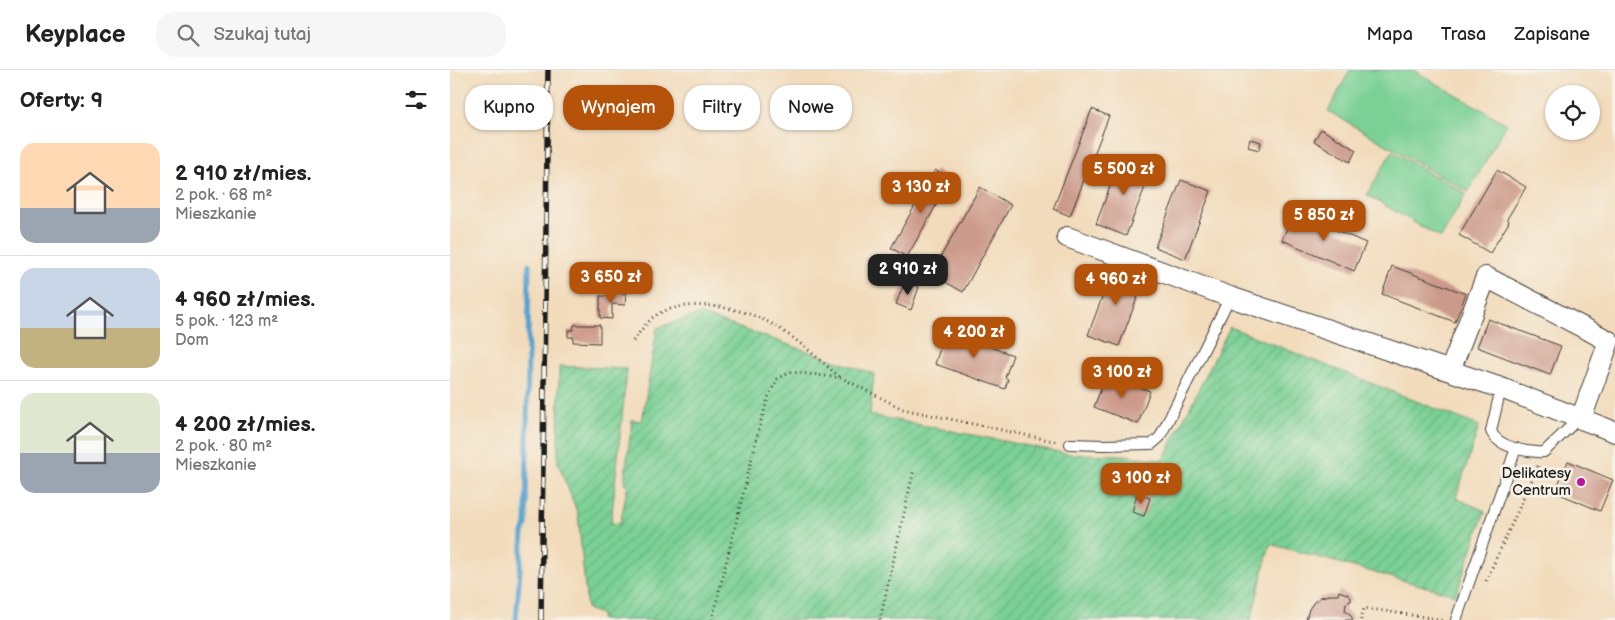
<!DOCTYPE html>
<html lang="pl">
<meta charset="utf-8">
<style>
body{margin:0;font-family:"Balsamiq Sans",sans-serif;background:#f6f6f6;color:#222;height:100vh;display:flex;flex-direction:column;font-size:19px;white-space:nowrap}
*{box-sizing:border-box;margin:0}
p{font-size:16px;color:#767676}
.icon{flex:none;width:28px;height:28px;fill:none;stroke:currentColor;stroke-width:2;stroke-linecap:round;stroke-linejoin:round}
.map{position:relative;flex:1;overflow:hidden}
.side{display:flex;flex-direction:column;background:#fff;width:450px}
.side>*{flex:none}
.top-card{position:absolute;left:15px;top:15px;width:475px;height:45px;display:flex;gap:10px}
.controls{position:absolute;left:1095px;top:15px;display:grid;gap:10px}
.controls a{display:grid;place-items:center;width:55px;height:55px;border-radius:50%;background:#fff;box-shadow:0 1px 4px #0004;font-size:25px}
.price{position:absolute;translate:-50% -42px;padding:0 11px;border-radius:10px;background:#b45309;color:#fff;font-size:16px;line-height:32px;filter:drop-shadow(0 1px 2px #0008)}
.price::after{content:'';position:absolute;left:50%;top:30px;width:15px;height:11px;margin-left:-8px;background:inherit;clip-path:polygon(0 0,100% 0,50% 100%)}
.price.active{background:#222;color:#fff}
ul{padding:0;list-style:none}
li{display:flex;align-items:center;gap:15px;height:125px;padding:0 20px}
li+li{border-top:1px solid #e0e0e0}
li span{display:grid;place-items:center;flex:none;width:140px;height:100px;border-radius:15px;color:#555}
li>.icon{margin-inline-start:auto}
span .icon{width:60px;height:60px;fill:#fffc;stroke-width:1}
li b{font-size:21px}
h2{display:flex;justify-content:space-between;align-items:center;height:60px;padding:0 20px;font-size:21px}
.pill{padding:0 18px;border-radius:20px;background:#fff;box-shadow:0 1px 4px #0004;font-size:18px;line-height:45px}
.pill.active{background:#b45309;color:#fff}
header{display:flex;align-items:center;gap:30px;box-sizing:border-box;height:70px;padding:0 25px;background:#fff;border-bottom:1px solid #e0e0e0}
header strong{font-size:24px}
nav{display:flex;gap:28px;margin-inline-start:auto;font-size:18px}
.search{width:350px;height:45px;background:#f6f6f6;display:flex;align-items:center;gap:12px;box-sizing:border-box;padding:0 18px;border-radius:20px;color:#767676;font-size:19px}
main{display:flex;flex:1;min-height:0}
.map>svg:first-child{display:block}
</style>
<header>
<strong>Keyplace</strong>
<div class="search"><svg class="icon" aria-label="search" viewBox="0 0 24 24"><circle cx="10" cy="10" r="6"/><path d="M15 15l6 6"/></svg>Szukaj tutaj</div>
<nav><a>Mapa</a><a>Trasa</a><a>Zapisane</a></nav>
</header>
<main>
<section class="side">
<h2>Oferty: 9<svg class="icon" aria-label="filters" viewBox="0 0 24 24"><path d="M4 7h16M4 17h16"/><circle cx="9" cy="7" r="2"/><circle cx="15" cy="17" r="2"/></svg></h2>
<ul>
<li><span style="background:linear-gradient(#ffd9b3 65%,#9aa5b1 0)"><svg class="icon" aria-label="home" viewBox="0 0 24 24"><path d="M3 11l9-7 9 7M6 9v11h12V9"/></svg></span><div><b>2 910 zł/mies.</b><p>2 pok. · 68 m²</p><p>Mieszkanie</p></div></li>
<li><span style="background:linear-gradient(#c9d6e8 60%,#c2b280 0)"><svg class="icon" aria-label="home" viewBox="0 0 24 24"><path d="M3 11l9-7 9 7M6 9v11h12V9"/></svg></span><div><b>4 960 zł/mies.</b><p>5 pok. · 123 m²</p><p>Dom</p></div></li>
<li><span style="background:linear-gradient(#dfe7d0 60%,#9aa5b1 0)"><svg class="icon" aria-label="home" viewBox="0 0 24 24"><path d="M3 11l9-7 9 7M6 9v11h12V9"/></svg></span><div><b>4 200 zł/mies.</b><p>2 pok. · 80 m²</p><p>Mieszkanie</p></div></li>
</ul>
</section>
<div class="map">
<svg width="1165" height="550" viewBox="0 0 1165 550">
<defs>
<pattern id="garden-furrows" width="10" height="10" patternUnits="userSpaceOnUse" patternTransform="scale(1.25)"><rect width="10" height="10" fill="#7ad095"/><path d="M-1 1l2-2M0 10L10 0M9 11l2-2" fill="none" stroke="#69b280"/></pattern>
</defs>
<rect width="100%" height="100%" fill="#f7f3e8"/>
<filter id="ink" filterUnits="userSpaceOnUse"><feTurbulence type="fractalNoise" baseFrequency=".02" numOctaves="2"/><feDisplacementMap in="SourceGraphic" scale="10" xChannelSelector="R" yChannelSelector="G"/><feConvolveMatrix kernelMatrix="1 2 1 2 8 2 1 2 1" color-interpolation-filters="sRGB"/></filter>
<filter id="wash" filterUnits="userSpaceOnUse"><feTurbulence type="fractalNoise" baseFrequency=".0096" numOctaves="4" result="noise"/><feDisplacementMap in="SourceGraphic" scale="20" xChannelSelector="R" yChannelSelector="G"/><feGaussianBlur stdDeviation="1.12" result="paint"/><feColorMatrix in="noise" values="0 0 0 0 0 0 0 0 0 0 0 0 0 0 0 0 0 1.4 0 .05"/><feComposite in="paint" operator="in"/></filter>
<g filter="url(#wash)">
<rect width="100%" height="100%" fill="#f2dbbb"/>
<!-- garden -->
<path fill="url(#garden-furrows)" stroke="#4b7658" d="M249,244l175,60 -4,41 200,39 54,1 39,5 67,-133 249,99 -23,72 29,13 -29,84 -186,-51 -19,76h-650v-6l-14,-5 -9,-95 -20,-51 1,-97 68,3 -16,154 9,1 8,-39 -4,-1 8,-64 10,1 15,-93z"/>
<!-- pitch -->
<path fill="#7ad095" stroke="#4b7658" d="M900,0h63l94,54 -39,68 -140,-81z
M942,81l74,43 -25,44 -74,-43z"/>
<g fill="none" stroke-linecap="round" stroke-linejoin="round">
<!-- stream -->
<path stroke="#56a3cf" stroke-width="5" d="M66,550l7,-87 3,-8 3,-261"/>
</g>
<g id="blocks">
<!-- building -->
<path fill="#cc9a8a" d="M642,39l17,7 -39,100 -17,-7z
M871,59l35,21 -6,12 -36,-21z
M800,69l11,3 -2,8 -11,-3z
M671,87l31,12 -26,67 -30,-12z
M485,100l16,9 -44,78 -16,-9z
M1047,100l29,17 -19,32 2,2 -1,3 -18,29 -31,-18z
M731,110l30,11 -26,68 -30,-12z
M530,117l31,18 -48,87 -32,-18z
M844,142l72,31 -12,28 -72,-31z
M664,195l31,12 -26,69 -31,-11z
M942,196l74,28 -11,28 -73,-28z
M455,211l14,6 -8,23 -15,-6z
M162,223h14l-1,12 -13,-1v15l-12,-1v-22h12z
M1038,249l73,27 -11,29 -73,-28z
M124,255h26v18l-27,-1v-5h-5v-7h5z
M497,257l16,6 -1,4 51,18 -8,23 3,1 -3,10 -70,-25z
M656,305l44,16 -12,33 -44,-17z
M1118,391l45,19 -13,31 -45,-19z
M687,424l13,4 -6,18 -12,-4z
M889,521l10,4 2,3v3l-5,2 -1,8 5,3 3,6h-47l3,-11 5,-7 7,-5 8,-2h9z"/>
</g>
</g>
<g filter="url(#ink)">
<use href="#blocks" fill-opacity="0" stroke="#3c3934" stroke-width="1"/>
<g fill="none" stroke-linecap="round" stroke-linejoin="round">
<!-- lane casing -->
<g stroke="#3c3934" stroke-width="12">
<path id="lane" d="M1051,318l-10,43c6,16 37,22 53,21l27,-26 4,-9
M620,374l33,1 49,-1 8,-7 70,-140
M1006,550l60,-172"/>
</g>
<!-- street casing -->
<g stroke="#3c3934" stroke-width="22">
<path id="street" d="M617,167l163,60 271,91 114,44
M1000,301l36,-94 123,64 -28,78"/>
</g>
<!-- path -->
<path stroke="#3c3934" stroke-width="3" stroke-dasharray="1 4" stroke-linecap="butt" d="M183,271c7,-9 14,-20 23,-26 29,-17 79,-9 108,5 29,14 53,38 77,58
M1036,511l53,-117
M262,550l49,-199 8,-26 8,-16 14,-7 51,6 61,31 155,33
M430,550l34,-151
M911,550l3,-12 80,12"/>
<!-- lane -->
<use href="#lane" stroke="#fff" stroke-width="10"/>
<!-- street -->
<use href="#street" stroke="#fff" stroke-width="20"/>
<!-- rail casing -->
<g stroke="#1c1c1c" stroke-width="5.5">
<path id="rail" d="M91,550l7,-550"/>
</g>
<!-- rail -->
<use href="#rail" stroke="#f7f3e8" stroke-width="4" stroke-dasharray="11" stroke-linecap="butt"/>
</g>
</g>
<!-- markers -->
<circle fill="#b5179e" stroke="#f7f3e8" stroke-width="2" cx="1131" cy="412" r="5"/>
<g text-anchor="middle" stroke-width="5" stroke-linejoin="round" paint-order="stroke">
<!-- poi labels -->
<g font-size="15" fill="#1c1c1c" stroke="#f7f3e8" text-anchor="end">
<text x="1121" y="408">Delikatesy<tspan x="1121" dy="17">Centrum</tspan></text>
</g>
</g>
</svg>
<div class="controls">
<a><svg class="icon" aria-label="locate" viewBox="0 0 24 24"><circle cx="12" cy="12" r="6"/><path d="M12 2v4M12 18v4M2 12h4M18 12h4"/></svg></a>
</div>
<b class="price" style="left:674px;top:126px">5 500 zł</b>
<b class="price" style="left:471px;top:144px">3 130 zł</b>
<b class="price" style="left:874px;top:172px">5 850 zł</b>
<b class="price active" style="left:458px;top:226px">2 910 zł</b>
<b class="price" style="left:161px;top:234px">3 650 zł</b>
<b class="price" style="left:666px;top:236px">4 960 zł</b>
<b class="price" style="left:524px;top:289px">4 200 zł</b>
<b class="price" style="left:672px;top:329px">3 100 zł</b>
<b class="price" style="left:691px;top:435px">3 100 zł</b>
<div class="top-card">
<a class="pill">Kupno</a>
<a class="pill active">Wynajem</a>
<a class="pill">Filtry</a>
<a class="pill">Nowe</a>
</div>
</div>
</main>
